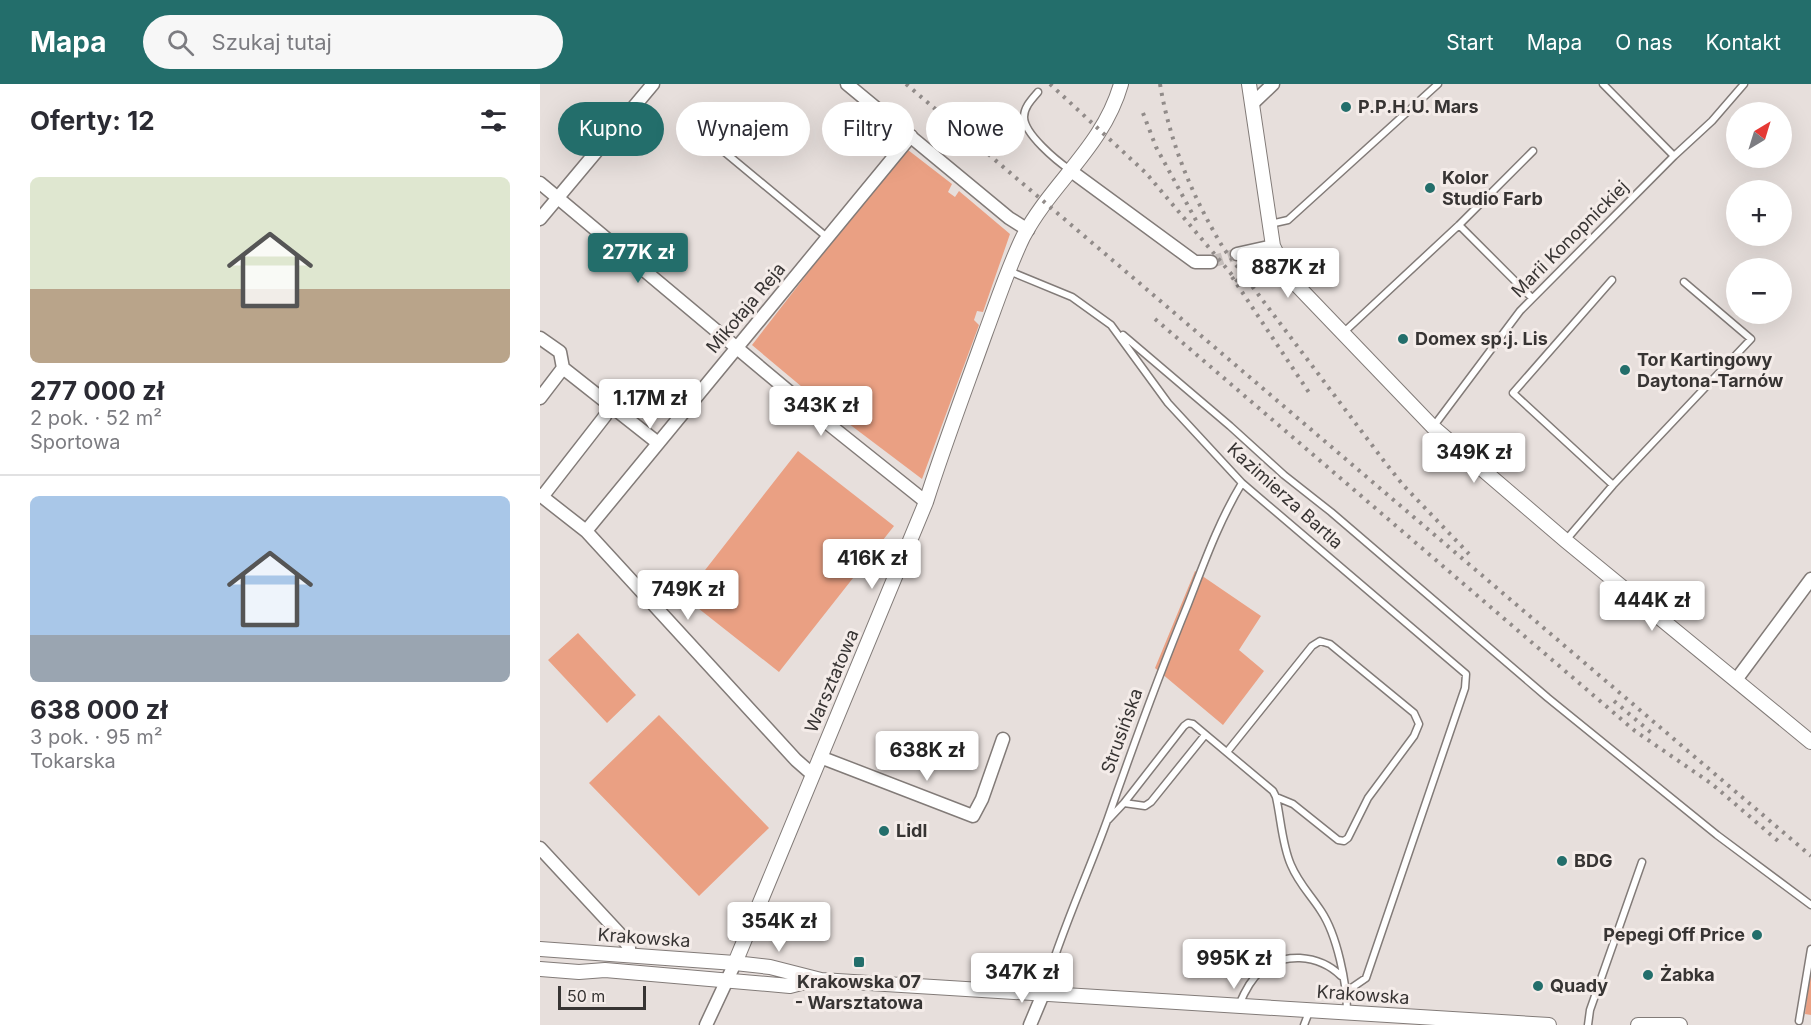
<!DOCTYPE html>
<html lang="pl">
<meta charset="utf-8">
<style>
body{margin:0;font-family:Inter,sans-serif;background:#f7f7f7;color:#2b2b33;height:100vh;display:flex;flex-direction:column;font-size:22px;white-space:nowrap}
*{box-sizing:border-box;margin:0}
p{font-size:20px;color:#7c7c81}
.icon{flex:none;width:33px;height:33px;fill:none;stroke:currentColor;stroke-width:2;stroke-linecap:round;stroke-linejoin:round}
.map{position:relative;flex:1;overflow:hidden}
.side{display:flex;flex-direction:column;background:#fff;width:540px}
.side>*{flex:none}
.hud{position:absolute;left:18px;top:18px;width:570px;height:54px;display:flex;gap:12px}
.needle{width:39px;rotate:38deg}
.fabs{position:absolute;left:1186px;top:18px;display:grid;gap:12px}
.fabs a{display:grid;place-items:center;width:66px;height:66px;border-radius:50%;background:#fff;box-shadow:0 6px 24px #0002;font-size:30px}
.scale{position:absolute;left:18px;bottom:15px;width:88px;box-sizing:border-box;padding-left:6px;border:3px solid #373433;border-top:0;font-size:16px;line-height:21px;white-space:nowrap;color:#373433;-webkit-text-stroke:4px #f4ece9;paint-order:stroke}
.price{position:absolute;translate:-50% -51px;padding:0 14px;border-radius:6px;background:#fff;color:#222;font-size:20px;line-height:39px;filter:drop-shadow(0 2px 3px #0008)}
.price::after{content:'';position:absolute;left:50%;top:36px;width:18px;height:14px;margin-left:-9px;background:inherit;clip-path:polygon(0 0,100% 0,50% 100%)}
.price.selected{background:#236e6b;color:#fff}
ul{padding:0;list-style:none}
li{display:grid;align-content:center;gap:12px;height:318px;padding:0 30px}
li+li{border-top:2px solid #e1e1e2}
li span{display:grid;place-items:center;height:186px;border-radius:9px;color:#555}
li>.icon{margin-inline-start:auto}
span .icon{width:108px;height:108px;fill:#fffc;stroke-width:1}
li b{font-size:26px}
h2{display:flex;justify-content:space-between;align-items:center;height:72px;padding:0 30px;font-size:26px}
.tag{padding:0 21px;border-radius:27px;background:#fff;box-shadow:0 6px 24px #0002;font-size:21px;line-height:54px}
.tag.selected{background:#236e6b;color:#fff}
header{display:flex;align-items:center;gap:36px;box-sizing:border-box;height:84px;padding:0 30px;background:#236e6b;color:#fff}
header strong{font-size:28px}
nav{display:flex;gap:33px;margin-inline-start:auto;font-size:21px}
.search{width:420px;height:54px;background:#f7f7f7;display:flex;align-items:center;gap:15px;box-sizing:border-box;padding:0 21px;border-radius:33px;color:#7c7c81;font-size:22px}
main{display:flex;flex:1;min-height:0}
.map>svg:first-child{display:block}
</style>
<header>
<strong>Mapa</strong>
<div class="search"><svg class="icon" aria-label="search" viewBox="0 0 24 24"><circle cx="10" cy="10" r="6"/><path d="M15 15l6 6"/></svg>Szukaj tutaj</div>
<nav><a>Start</a><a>Mapa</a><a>O nas</a><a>Kontakt</a></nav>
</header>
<main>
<section class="side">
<h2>Oferty: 12<svg class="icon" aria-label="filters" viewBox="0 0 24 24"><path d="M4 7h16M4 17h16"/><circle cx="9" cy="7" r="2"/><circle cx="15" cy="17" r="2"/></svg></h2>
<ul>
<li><span style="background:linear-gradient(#dfe7d0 60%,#b9a48a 0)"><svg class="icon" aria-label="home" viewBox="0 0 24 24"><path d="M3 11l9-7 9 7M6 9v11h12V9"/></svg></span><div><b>277 000 zł</b><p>2 pok. · 52 m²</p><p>Sportowa</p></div></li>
<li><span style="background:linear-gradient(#a9c7e8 75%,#9aa5b1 0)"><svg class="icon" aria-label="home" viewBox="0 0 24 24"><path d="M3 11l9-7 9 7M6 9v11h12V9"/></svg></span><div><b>638 000 zł</b><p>3 pok. · 95 m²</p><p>Tokarska</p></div></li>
</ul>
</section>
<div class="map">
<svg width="1271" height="941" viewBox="0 0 1271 941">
<rect width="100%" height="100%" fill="#e7dfdc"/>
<!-- green -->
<path fill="#eaa083" d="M368,66l44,34 -4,8 7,5 4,-6 51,43 -27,78 -6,-1 -3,9 5,5 -57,154 -102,-77 -68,-57 62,-80z
M258,367l96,75 -115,146 -95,-75z
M655,487l66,45 -22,34 25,21 -41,54 -68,-57z
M38,549l58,62 -29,28 -59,-63z
M119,631l110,113 -70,68 -110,-113z
M1271,883v48l-6,-1z"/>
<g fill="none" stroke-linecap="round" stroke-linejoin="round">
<!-- minor-tunnel -->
<path stroke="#c4bdba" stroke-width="12" stroke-dasharray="12 6" stroke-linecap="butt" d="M671,178l26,-8"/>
<!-- service casing -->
<g stroke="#827b78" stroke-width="9">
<path id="service" d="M1063,0l71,72
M498,8c-6,7 -14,15 -14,25 0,17 33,44 46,53
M164,51l124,103
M730,140l18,-4 150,-136
M919,141l73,73
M469,187l63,26 39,28 57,78 74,80 224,191 -1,14 -99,290 -19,13
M803,249l116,-108 74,-74
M583,251l107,91 54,49 47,37 217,186 169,137 94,70
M893,343l87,-116 154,-155 38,-35 32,-37
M1073,401l138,-146 -67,-57
M1026,456l47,-55 -100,-92 99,-113
M687,668l85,-106 8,-5 10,3 84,69 5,11 -5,12 -46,62 -20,40 -4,3 -6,-1 -45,-36 -17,-7
M584,719l21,3 6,-4 54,-67
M568,736l16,-17 60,-77 4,-3 5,1 80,67 3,6c5,22 6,48 15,68 8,19 19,29 30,46 16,24 26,72 26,101
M503,909c17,-60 44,-116 65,-175 25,-72 51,-143 80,-214 16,-41 31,-83 54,-121
M699,921c12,-29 27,-48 61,-47 16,1 30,7 41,18
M1259,937l12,-72
M764,941l5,-13
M1048,941l2,-15 52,-148"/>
</g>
<!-- minor casing -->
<g stroke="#827b78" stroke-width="15">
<path id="minor" d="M307,0l162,134 19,12
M712,20l21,-20
M531,87l124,91h16
M0,99l271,227 115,92
M0,135l113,-135
M697,170l36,-8
M0,254l20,14 3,16 -23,30
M23,284l95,75
M0,411l46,36 210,229 16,14
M2,413l63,-81 6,-11
M46,447l325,-395
M1196,596l75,-101
M280,673l153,59 9,-17 21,-60
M0,764l78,84 11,15v8
M166,941l29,-62
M490,941l13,-31"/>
</g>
<!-- tertiary casing -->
<g stroke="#827b78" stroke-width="16">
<path id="tertiary" d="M709,0l24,162 15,30 145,151 133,114 245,201
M0,865l195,14 35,4 51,13 728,45
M195,879l191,-461c18,-57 39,-112 59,-168 12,-32 23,-66 38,-97 29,-55 80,-90 98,-153
M0,885l39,3 26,-2 185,16 23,-6
M1098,941h42"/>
</g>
<!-- service -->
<use href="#service" stroke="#fff" stroke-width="6"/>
<!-- minor -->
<use href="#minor" stroke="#fff" stroke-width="12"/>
<!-- tertiary -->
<use href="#tertiary" stroke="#fff" stroke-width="14"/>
<!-- rail -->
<path stroke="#918b89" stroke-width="4" stroke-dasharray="3 6" stroke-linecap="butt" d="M366,0l905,772
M510,0l96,89 92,109
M620,0c10,60 33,114 64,165l160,212 19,24 66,69
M603,29l13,34 42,77
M692,193l78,117
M615,235l480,412 77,53 66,57
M1074,617l41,35"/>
</g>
<!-- markers -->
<g fill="#236e6b" stroke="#f4ece9" stroke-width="2">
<circle cx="806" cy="23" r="6"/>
<circle cx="890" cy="104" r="6"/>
<circle cx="863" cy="255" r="6"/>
<circle cx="1085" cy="286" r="6"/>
<circle cx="344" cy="747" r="6"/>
<circle cx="1022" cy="777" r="6"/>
<circle cx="1217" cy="851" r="6"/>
<rect x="313" y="872" width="12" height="12" rx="3"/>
<circle cx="1108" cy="891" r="6"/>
<circle cx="998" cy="902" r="6"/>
</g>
<g text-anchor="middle" stroke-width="6" stroke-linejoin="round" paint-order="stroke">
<!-- poi labels -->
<g font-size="18" font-weight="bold" fill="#373433" stroke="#f4ece9" text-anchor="start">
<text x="818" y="29">P.P.H.U. Mars</text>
<text x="902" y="100">Kolor<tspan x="902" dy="21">Studio Farb</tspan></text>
<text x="875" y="261">Domex sp.j. Lis</text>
<text x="1097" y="282">Tor Kartingowy<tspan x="1097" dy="21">Daytona-Tarnów</tspan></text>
<text x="356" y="753">Lidl</text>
<text x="1034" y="783">BDG</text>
<text x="1205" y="857" text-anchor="end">Pepegi Off Price</text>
<text x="1120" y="897">Żabka</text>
<text x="319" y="904" text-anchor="middle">Krakowska 07<tspan x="319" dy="21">- Warsztatowa</tspan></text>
<text x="1010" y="908">Quady</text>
</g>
<!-- street labels -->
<g font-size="18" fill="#373433" stroke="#f4ece9">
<text transform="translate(1030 155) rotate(-45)" y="6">Marii Konopnickiej</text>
<text transform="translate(206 224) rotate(-50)" y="6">Mikołaja Reja</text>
<text transform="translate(745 412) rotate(42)" y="6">Kazimierza Bartla</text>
<text transform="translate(292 597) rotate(-67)" y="6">Warsztatowa</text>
<text transform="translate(582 647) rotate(-70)" y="6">Strusińska</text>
<text transform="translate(104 854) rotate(4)" y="6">Krakowska</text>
<text transform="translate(823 911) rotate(4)" y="6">Krakowska</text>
</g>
</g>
</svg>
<div class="fabs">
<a><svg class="needle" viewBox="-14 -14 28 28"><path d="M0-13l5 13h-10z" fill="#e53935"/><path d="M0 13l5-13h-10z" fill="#7c7c81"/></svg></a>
<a>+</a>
<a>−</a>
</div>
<div class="scale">50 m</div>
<b class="price selected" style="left:98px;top:200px">277K zł</b>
<b class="price" style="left:748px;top:215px">887K zł</b>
<b class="price" style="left:110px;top:346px">1.17M zł</b>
<b class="price" style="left:281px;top:353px">343K zł</b>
<b class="price" style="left:934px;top:400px">349K zł</b>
<b class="price" style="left:332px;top:506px">416K zł</b>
<b class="price" style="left:148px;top:537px">749K zł</b>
<b class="price" style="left:1112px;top:548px">444K zł</b>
<b class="price" style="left:387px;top:698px">638K zł</b>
<b class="price" style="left:239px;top:869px">354K zł</b>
<b class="price" style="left:694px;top:906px">995K zł</b>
<b class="price" style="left:482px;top:920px">347K zł</b>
<div class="hud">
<a class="tag selected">Kupno</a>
<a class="tag">Wynajem</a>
<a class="tag">Filtry</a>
<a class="tag">Nowe</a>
</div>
</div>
</main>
